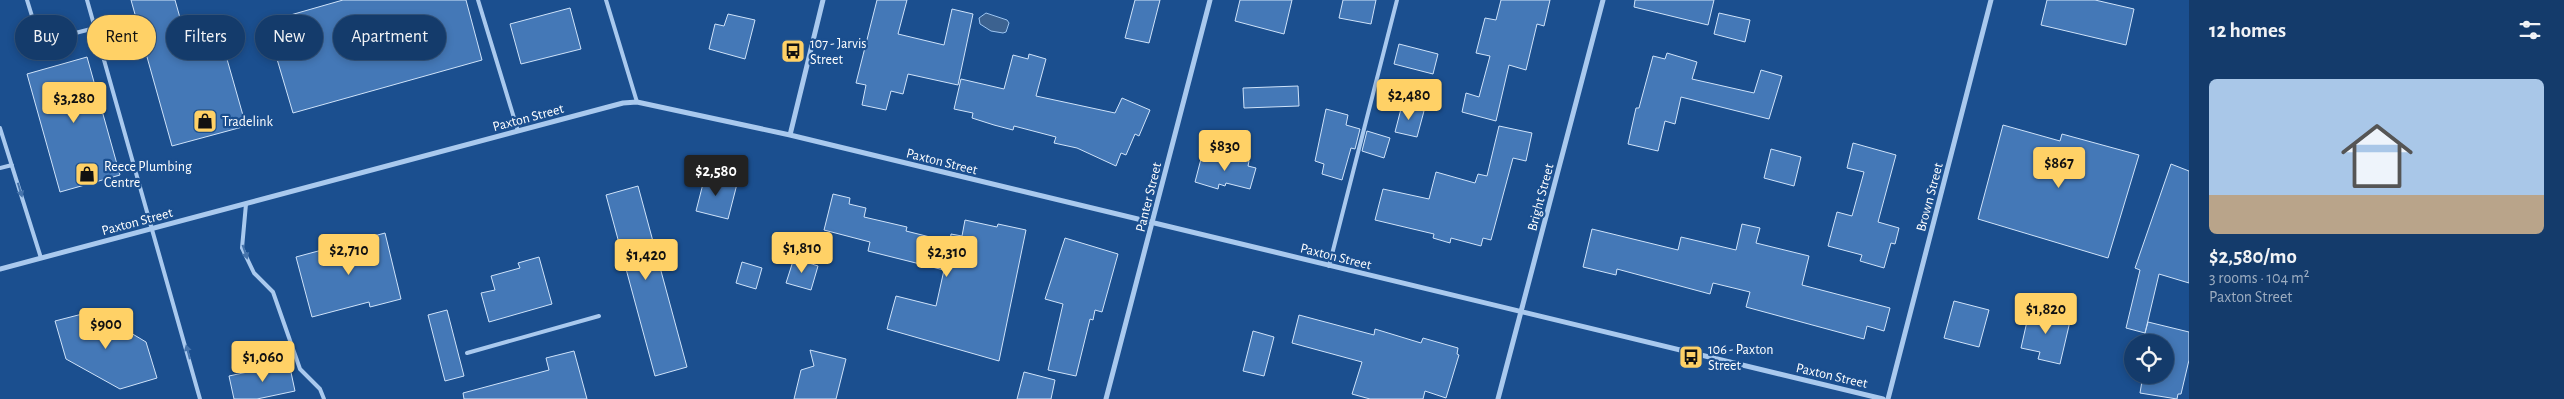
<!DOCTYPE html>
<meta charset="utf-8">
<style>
body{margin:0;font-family:"Alegreya Sans",sans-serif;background:#214673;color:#f1f3f6;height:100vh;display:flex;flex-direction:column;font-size:19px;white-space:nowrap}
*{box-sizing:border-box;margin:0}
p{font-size:16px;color:#9dadc1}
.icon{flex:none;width:28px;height:28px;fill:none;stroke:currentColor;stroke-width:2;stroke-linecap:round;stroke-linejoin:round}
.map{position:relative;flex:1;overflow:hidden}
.panel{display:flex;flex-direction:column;background:#143b6b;width:375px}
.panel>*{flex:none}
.guide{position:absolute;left:15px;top:15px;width:475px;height:45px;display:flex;gap:10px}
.buttons{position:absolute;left:2124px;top:334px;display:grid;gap:10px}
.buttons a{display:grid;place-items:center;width:50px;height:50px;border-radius:50%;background:#143b6b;box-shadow:0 2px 8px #0003,0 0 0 1px #33557e;font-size:25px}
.price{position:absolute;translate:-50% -42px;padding:0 11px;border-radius:5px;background:#ffd166;color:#111;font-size:16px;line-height:32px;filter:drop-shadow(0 1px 2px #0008)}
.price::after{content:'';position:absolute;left:50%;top:30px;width:15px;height:11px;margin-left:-8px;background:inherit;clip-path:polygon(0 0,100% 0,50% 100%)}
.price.current{background:#222;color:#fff}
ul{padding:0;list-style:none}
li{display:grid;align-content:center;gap:10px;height:265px;padding:0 20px}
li+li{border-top:1px solid #33557e}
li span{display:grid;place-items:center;height:155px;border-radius:8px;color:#555}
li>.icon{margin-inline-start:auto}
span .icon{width:90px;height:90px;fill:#fffc;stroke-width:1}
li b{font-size:21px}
h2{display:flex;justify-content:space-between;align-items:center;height:60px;padding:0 20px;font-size:21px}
.pill{padding:0 18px;border-radius:22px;background:#143b6b;box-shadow:0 2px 8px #0003,0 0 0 1px #33557e;font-size:18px;line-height:45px}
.pill.current{background:#ffd166;color:#111}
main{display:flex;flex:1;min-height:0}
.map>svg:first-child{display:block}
</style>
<main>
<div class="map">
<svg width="2189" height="399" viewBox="0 0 2189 399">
<rect width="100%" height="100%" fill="#1b4f8f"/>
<!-- water -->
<path fill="#3c6290" stroke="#9cc4f0" d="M986,13l21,7 2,3 -3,9 -3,1 -12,-2 -11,-7 -1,-6z"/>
<!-- building -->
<path fill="#4478b7" stroke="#cfe3fa" d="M131,0h44l11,39 33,-8 27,95 -74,20z
M343,0h123l16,60 -189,53 -27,-91z
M877,0h30l-9,34 46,11 8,-36 21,5 -15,71 -50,-11 -5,20 -12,-3 -5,19 -24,-5 4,-20 -10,-2z
M1135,0h25l-11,43 -24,-5z
M1240,0h52l-8,34 -49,-13z
M1343,0h33l-5,24 -32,-6z
M1501,0h49l-6,26 -7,-2 -11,46 -17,-5 -13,56 -34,-9 4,-19 13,4 11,-41 -14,-3 9,-35 11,2z
M1635,0h79l-6,25 -74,-18z
M2047,0h48l39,9 -8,36 -85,-20z
M570,8l11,41 -60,15 -11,-40z
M1719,13l31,7 -5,22 -31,-8z
M728,14l27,6 -10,39 -36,-10 6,-25 9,2z
M1399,44l39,10 -5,20 -39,-10z
M1667,53l30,9 -5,17 62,14 7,-23 21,6 -13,43 -88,-22 -6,27 -10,-3 -7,30 -30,-7 8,-36h3l14,-52 12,3z
M1029,54l17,5 -10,37 79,17 7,-15 28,12 -11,26 -4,-2 -9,21 -5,-2 -5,13 -39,-18 -23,-5 2,-6 -42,-11 -1,4 -19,-5 -22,-7 1,-5 -19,-4 7,-30 43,10 9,-34 15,4z
M87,57l33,118 -60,17 -33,-118z
M1298,86l1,20 -55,2 -1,-20z
M1402,105l22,6 -7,26 -22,-5z
M1326,109l22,6 -2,10 14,4 -5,20 -4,-1 -9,32 -20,-6 2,-10 -9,-3z
M2003,125l57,16 2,-7 77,21 -31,103 -130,-39z
M1499,126l33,7 -6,28 -13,-3 -22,82 -8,-2 -2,8 -30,-8 -1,5 -17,-5 1,-4 -59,-14 8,-31 46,10 7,-27 39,11 3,-9 9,2z
M1367,131l23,7 -6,20 -22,-7z
M1853,143l43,12 -18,67 21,6 -4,16 -4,-1 -7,25 -24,-7 2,-6 -34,-9 9,-34 15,4 12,-44 -17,-4z
M1771,149l30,8 -7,29 -30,-8z
M1223,154l26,7 -1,5 8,2 -6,21 -24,-6 -1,3 -6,-2 -1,5 -23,-7 7,-27 19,5z
M2171,164l18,7v112l-30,-9 -14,59 3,-11 41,10v28l-8,34h-3l-1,5 -37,-6 3,-18h22v-33l-22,-1 2,-8 -19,-5 14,-58 -5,-2z
M705,176l32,8 -9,35 -32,-8z
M638,186l49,181 -32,9 -49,-181z
M833,194l17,4 -1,6 17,4 -2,9 43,10 -1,4 44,11 1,-8 11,2 3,-16 32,7 1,-3 28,6 -27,131 -112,-32 9,-33 40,10 8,-36 -76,-19 2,-9 -46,-12z
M1742,224l18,4 -4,15 53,13 -7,29 88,23 -6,23 -17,-5 -3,13 -118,-32 4,-15 -37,-9 -3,11 -93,-25 -1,6 -33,-8 9,-38 86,21 3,-13 55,13z
M385,233l16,66 -31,8 -1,-5 -57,15 -16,-60z
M1065,238l53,16 -16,58 -7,-2 -2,10 -3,-1 -14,57 -28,-6 15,-66 -18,-5z
M539,257l13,47 -63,18 -8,-29 14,-3 -4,-14 29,-8 -2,-5z
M794,258l24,8 -7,24 -25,-7z
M742,262l20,6 -6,21 -20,-6z
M1954,301l35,9 -10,37 -35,-9z
M2030,308l41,9 -11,47 -22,-5 2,-7 -19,-4z
M447,310l17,66 -19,5 -17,-66z
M94,311l52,31 11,36 -37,11 -54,-30 -11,-38z
M1299,315l75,20 1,-6 46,14 2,-5 35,10 -1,6 2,1 -13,43 -21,-7 -2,8h-53l-18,-5 10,-32 -70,-19z
M1253,331l21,6 -10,39 -21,-5z
M810,350l36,9 -10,40h-42l7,-29 13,-4z
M574,351l13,48h-123l-1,-6 86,-23 -3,-12z
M289,363l6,28 -38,8h-23l-5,-23z
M1024,372l31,8 -4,19h-34z"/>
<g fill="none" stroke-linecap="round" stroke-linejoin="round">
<!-- service -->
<path stroke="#a9c9ee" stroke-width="4" d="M27,0l13,42 55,-14
M87,0l113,399
M478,0l40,131
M606,0l31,102
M0,128l41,130
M0,168l12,-3
M246,204l-4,44 12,25 19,19 27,77 20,20 4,10
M1329,266l68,-266
M467,353l132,-37"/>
<!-- minor -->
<path stroke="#a9c9ee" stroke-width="5" d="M790,135l33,-135
M0,269l623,-166 14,-1 153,33 1093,264
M1106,399l104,-399
M1498,399l105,-399
M1888,399l103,-399"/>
</g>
<!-- one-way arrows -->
<defs><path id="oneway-solid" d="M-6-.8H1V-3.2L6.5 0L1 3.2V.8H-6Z" transform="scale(1.25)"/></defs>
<g fill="#4674ac">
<use href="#oneway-solid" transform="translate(20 190) rotate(73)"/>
<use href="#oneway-solid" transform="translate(245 252) rotate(71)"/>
<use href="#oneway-solid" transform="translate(188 352) rotate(-105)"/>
</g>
<!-- icons -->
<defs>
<g id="bus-square" transform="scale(1.25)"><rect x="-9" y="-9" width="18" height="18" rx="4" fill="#ffd166" stroke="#1b4f8f"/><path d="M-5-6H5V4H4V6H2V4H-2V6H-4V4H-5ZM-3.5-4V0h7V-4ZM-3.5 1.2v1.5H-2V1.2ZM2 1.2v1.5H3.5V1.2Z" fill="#111"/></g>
<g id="shop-square" transform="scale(1.25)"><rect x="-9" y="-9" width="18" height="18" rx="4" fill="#ffd166" stroke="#1b4f8f"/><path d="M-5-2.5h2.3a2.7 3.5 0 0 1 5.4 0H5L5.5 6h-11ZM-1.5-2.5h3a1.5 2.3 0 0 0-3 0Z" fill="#111"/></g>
</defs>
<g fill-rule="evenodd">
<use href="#bus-square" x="793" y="51"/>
<use href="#shop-square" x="205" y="121"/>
<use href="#shop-square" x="87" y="174"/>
<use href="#bus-square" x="1691" y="357"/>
</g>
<g text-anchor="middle" stroke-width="4.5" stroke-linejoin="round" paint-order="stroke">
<!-- poi labels -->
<g font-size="14" fill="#fff" stroke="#1b4f8f" text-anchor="start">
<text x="810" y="48">107 - Jarvis<tspan x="810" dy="16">Street</tspan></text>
<text x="222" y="126">Tradelink</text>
<text x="104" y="171">Reece Plumbing<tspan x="104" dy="16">Centre</tspan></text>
<text x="1708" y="354">106 - Paxton<tspan x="1708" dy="16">Street</tspan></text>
</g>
<!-- street labels -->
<g font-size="14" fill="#fff" stroke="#1b4f8f">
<text transform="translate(528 117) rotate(-15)" y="5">Paxton Street</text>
<text transform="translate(942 161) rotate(14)" y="5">Paxton Street</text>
<text transform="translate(1148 197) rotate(-76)" y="5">Panter Street</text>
<text transform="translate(1540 197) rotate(-75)" y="5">Bright Street</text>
<text transform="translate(1929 197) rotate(-75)" y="5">Brown Street</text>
<text transform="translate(137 221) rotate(-15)" y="5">Paxton Street</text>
<text transform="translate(1336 256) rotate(14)" y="5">Paxton Street</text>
<text transform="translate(1832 375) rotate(13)" y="5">Paxton Street</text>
</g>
</g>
</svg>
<div class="buttons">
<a><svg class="icon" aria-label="locate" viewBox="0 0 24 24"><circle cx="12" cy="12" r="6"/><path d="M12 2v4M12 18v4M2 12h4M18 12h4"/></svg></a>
</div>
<b class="price" style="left:1409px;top:121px">$2,480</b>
<b class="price" style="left:74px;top:124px">$3,280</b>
<b class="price" style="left:1225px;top:172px">$830</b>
<b class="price" style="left:2059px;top:189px">$867</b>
<b class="price current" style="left:716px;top:197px">$2,580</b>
<b class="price" style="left:802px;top:274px">$1,810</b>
<b class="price" style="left:349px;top:276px">$2,710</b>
<b class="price" style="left:947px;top:278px">$2,310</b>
<b class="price" style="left:646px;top:281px">$1,420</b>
<b class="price" style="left:2046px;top:335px">$1,820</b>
<b class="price" style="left:106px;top:350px">$900</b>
<b class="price" style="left:263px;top:383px">$1,060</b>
<div class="guide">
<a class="pill">Buy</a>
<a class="pill current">Rent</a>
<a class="pill">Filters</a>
<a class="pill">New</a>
<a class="pill">Apartment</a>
</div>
</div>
<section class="panel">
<h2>12 homes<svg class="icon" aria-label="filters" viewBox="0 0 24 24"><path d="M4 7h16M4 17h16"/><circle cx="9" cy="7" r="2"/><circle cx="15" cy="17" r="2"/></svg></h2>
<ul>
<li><span style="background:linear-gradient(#a9c7e8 75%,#b9a48a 0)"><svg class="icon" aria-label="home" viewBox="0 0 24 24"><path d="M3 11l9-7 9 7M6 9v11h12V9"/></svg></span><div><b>$2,580/mo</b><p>3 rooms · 104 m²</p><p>Paxton Street</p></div></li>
</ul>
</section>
</main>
